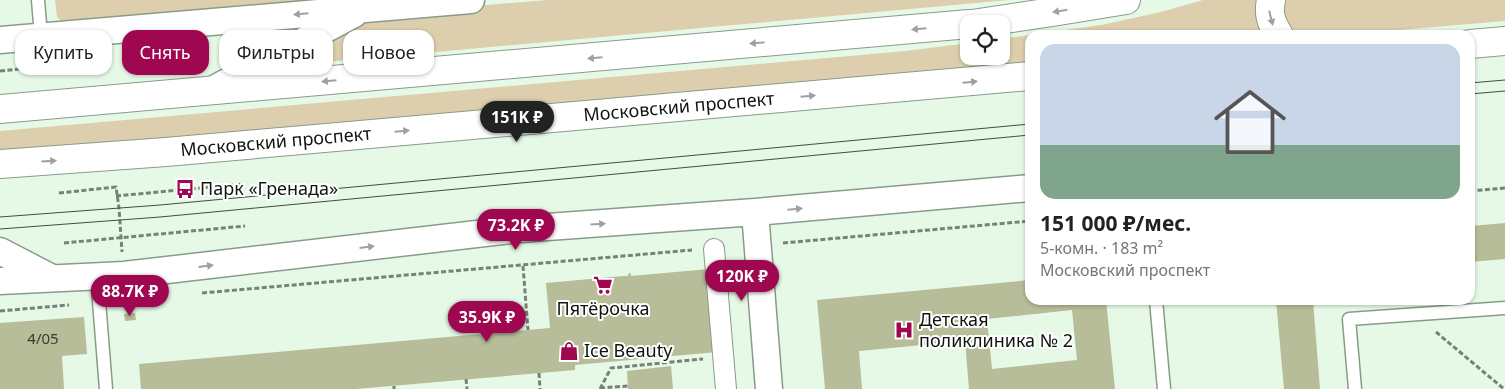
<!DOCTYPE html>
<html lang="ru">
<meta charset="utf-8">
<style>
body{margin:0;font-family:"Noto Sans",sans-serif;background:#f6f6f6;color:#222;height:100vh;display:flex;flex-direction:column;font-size:19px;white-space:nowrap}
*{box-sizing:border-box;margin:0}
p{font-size:16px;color:#767676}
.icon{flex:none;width:28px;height:28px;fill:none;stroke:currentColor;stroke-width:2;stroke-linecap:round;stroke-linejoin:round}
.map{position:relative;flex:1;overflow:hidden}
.sheet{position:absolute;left:1025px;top:30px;width:450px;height:275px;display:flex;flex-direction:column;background:#fff;border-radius:15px;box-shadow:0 1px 4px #0004}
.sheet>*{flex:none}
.hud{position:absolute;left:15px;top:30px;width:475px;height:45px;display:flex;gap:10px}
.tools{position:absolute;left:960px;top:15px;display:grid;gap:10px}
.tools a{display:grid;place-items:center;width:50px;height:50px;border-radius:10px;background:#fff;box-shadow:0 1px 4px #0004;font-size:25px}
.price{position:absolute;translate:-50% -42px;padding:0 11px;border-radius:18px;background:#9f0850;color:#fff;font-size:16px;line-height:32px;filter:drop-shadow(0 1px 2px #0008)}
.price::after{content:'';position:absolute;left:50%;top:30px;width:15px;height:11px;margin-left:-8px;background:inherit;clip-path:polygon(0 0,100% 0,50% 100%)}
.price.selected{background:#222;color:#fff}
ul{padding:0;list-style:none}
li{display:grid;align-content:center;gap:10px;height:265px;padding:0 15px}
li span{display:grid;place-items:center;height:155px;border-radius:15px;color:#555}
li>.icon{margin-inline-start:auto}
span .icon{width:90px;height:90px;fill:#fffc;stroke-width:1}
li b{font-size:21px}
.pill{padding:0 18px;border-radius:15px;background:#fff;box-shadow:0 1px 4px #0004;font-size:18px;line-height:45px}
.pill.selected{background:#9f0850;color:#fff}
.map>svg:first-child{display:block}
</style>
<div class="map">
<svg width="1505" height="389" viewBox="0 0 1505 389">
<rect width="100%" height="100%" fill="#e6f9e6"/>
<!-- green -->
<path fill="#ddcfad" d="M55,0h339l-326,27 -11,-10z
M548,0h461l-727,66 103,-53z
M1203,0h56l4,35h-233v28l-1030,89v-21l906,-80 63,-8v13h32v-17l100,-14 60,-13z
M1286,0h219v21l-165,14h-43l-6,-5 -5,-8 -2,-11z"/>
<!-- building -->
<path fill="#b6bd98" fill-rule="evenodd" d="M1505,223v36l-35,3v-36z
M709,269l8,83 -142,13v5l-219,19h-215l-2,-25 411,-36 -4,-45 77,-7h5v-2l3,-1v3z
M1030,280v20h76l9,89h-146l-4,-48 -106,10 3,38h-37l-8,-89zM1072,310l5,50 -85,9 -5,-50z
M1276,300h37l7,89h-36z
M135,313l1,7 -11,1 -1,-7z
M84,317l3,37 -25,2 2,33h-64v-66z
M671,366l2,23h-45l-1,-18z"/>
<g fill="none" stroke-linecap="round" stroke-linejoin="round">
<!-- service casing -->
<g stroke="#899b89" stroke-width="15">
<path id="service" d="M38,0l3,36
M97,276l9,113
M1156,300l8,89
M1355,389l-6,-70 156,-11"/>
</g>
<!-- pedestrian casing -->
<g stroke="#899b89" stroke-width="22">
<path id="pedestrian" d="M714,249l12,140"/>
</g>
<!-- minor casing -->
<g stroke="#899b89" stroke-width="29">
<path id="minor" d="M0,40l471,-40
M212,90l142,-76
M755,212l14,177
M0,251l50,26
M0,281l124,-6 396,-46 235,-17 275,-24"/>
</g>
<!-- secondary casing -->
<g stroke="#899b89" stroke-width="30">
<path id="secondary" d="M1271,0c-3,14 0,23 8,35
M972,24l87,-13 67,-11
M1470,44l35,-3
M0,109l969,-85
M0,164l166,-12 864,-76"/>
</g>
<!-- path -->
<path stroke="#768276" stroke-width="3" stroke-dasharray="5 2.5" stroke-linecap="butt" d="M0,71l49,-5
M1470,191l35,-3
M59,193l57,-6 3,21 3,44
M116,196l127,-12
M64,243l181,-17
M783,243l247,-22
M523,266l5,64
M202,293l490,-43
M0,311l69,-6
M1436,332l68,57
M539,373l1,16
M466,379l1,10
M394,386v3
M600,388l28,-2
M600,389l11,-21 92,-9"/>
<!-- service -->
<use href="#service" stroke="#fff" stroke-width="12"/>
<!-- pedestrian -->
<use href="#pedestrian" stroke="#fff" stroke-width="20"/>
<!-- minor -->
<use href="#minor" stroke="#fff" stroke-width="26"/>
<!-- secondary -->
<use href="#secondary" stroke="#fff" stroke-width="28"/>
<!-- tram -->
<path stroke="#434c43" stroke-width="1" d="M1470,83l35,-3
M1470,94l35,-3
M0,217l160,-12 870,-81
M0,229l160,-12 870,-82"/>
</g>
<!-- one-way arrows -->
<defs><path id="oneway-solid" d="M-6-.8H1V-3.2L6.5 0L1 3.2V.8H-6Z" transform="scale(1.25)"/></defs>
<g fill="#9fa19f">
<use href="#oneway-solid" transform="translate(1060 11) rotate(171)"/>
<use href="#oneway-solid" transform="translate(301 14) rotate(175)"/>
<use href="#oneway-solid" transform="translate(1271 18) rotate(76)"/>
<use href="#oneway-solid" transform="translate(919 29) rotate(175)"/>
<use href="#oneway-solid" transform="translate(757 43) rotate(175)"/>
<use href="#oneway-solid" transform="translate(595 58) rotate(175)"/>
<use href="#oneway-solid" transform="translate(329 81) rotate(175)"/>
<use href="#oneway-solid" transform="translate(970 82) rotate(-5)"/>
<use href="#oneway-solid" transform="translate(808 96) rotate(-5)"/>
<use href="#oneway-solid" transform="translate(402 131) rotate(-5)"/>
<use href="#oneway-solid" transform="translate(49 161) rotate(-4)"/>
<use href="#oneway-solid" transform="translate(795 209) rotate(-5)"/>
<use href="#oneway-solid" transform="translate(598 224) rotate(-4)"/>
<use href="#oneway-solid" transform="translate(367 247) rotate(-7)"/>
<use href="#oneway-solid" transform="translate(206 266) rotate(-7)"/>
</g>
<!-- icons -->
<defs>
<g id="bus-bare" transform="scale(1.5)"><path d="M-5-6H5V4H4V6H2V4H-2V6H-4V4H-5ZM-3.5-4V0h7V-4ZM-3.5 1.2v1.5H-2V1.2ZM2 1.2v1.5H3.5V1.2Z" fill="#9f0850" stroke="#fff" stroke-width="2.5" paint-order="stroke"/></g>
<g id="supermarket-bare" transform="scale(1.5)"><path d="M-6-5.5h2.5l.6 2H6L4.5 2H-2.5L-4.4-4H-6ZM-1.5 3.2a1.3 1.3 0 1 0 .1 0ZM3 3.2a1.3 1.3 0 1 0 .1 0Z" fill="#9f0850" stroke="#fff" stroke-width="2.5" paint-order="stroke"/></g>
<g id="hospital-bare" transform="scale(1.5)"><path d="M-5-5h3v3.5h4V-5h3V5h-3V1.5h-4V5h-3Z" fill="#9f0850" stroke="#fff" stroke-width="2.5" paint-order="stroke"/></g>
<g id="shop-bare" transform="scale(1.5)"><path d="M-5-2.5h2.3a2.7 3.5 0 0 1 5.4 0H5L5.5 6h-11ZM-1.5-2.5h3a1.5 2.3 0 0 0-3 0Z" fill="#9f0850" stroke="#fff" stroke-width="2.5" paint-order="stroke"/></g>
</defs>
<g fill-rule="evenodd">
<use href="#bus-bare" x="185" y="189"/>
<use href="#supermarket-bare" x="603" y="285"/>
<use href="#hospital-bare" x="904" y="330"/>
<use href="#shop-bare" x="569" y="351"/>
</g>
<g text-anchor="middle" stroke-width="4" stroke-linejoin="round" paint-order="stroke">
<!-- number labels -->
<g font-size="15" fill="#383e30">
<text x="43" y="344">4/05</text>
</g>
<!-- street labels -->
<g font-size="18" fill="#0e140e" stroke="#fff">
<text transform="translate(679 107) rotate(-5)" y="6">Московский проспект</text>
<text transform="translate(276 142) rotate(-5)" y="6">Московский проспект</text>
</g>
<!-- poi labels -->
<g font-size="18" fill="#0e140e" stroke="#fff" text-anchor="start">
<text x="200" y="195">Парк «Гренада»</text>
<text x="603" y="315" text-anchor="middle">Пятёрочка</text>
<text x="919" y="326">Детская<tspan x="919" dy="21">поликлиника № 2</tspan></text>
<text x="584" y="357">Ice Beauty</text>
</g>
</g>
</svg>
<div class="tools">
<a><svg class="icon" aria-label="locate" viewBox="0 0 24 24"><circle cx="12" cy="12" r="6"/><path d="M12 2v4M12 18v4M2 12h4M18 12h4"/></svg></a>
</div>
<b class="price selected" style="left:517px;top:143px">151K ₽</b>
<b class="price" style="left:516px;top:251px">73.2K ₽</b>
<b class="price" style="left:742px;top:302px">120K ₽</b>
<b class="price" style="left:130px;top:317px">88.7K ₽</b>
<b class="price" style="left:487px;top:343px">35.9K ₽</b>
<div class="hud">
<a class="pill">Купить</a>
<a class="pill selected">Снять</a>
<a class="pill">Фильтры</a>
<a class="pill">Новое</a>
</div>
<section class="sheet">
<ul>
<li><span style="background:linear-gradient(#c9d6e8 65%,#7fa58c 0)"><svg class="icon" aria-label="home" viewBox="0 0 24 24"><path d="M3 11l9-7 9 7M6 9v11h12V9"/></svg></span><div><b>151 000 ₽/мес.</b><p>5-комн. · 183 m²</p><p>Московский проспект</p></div></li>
</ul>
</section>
</div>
